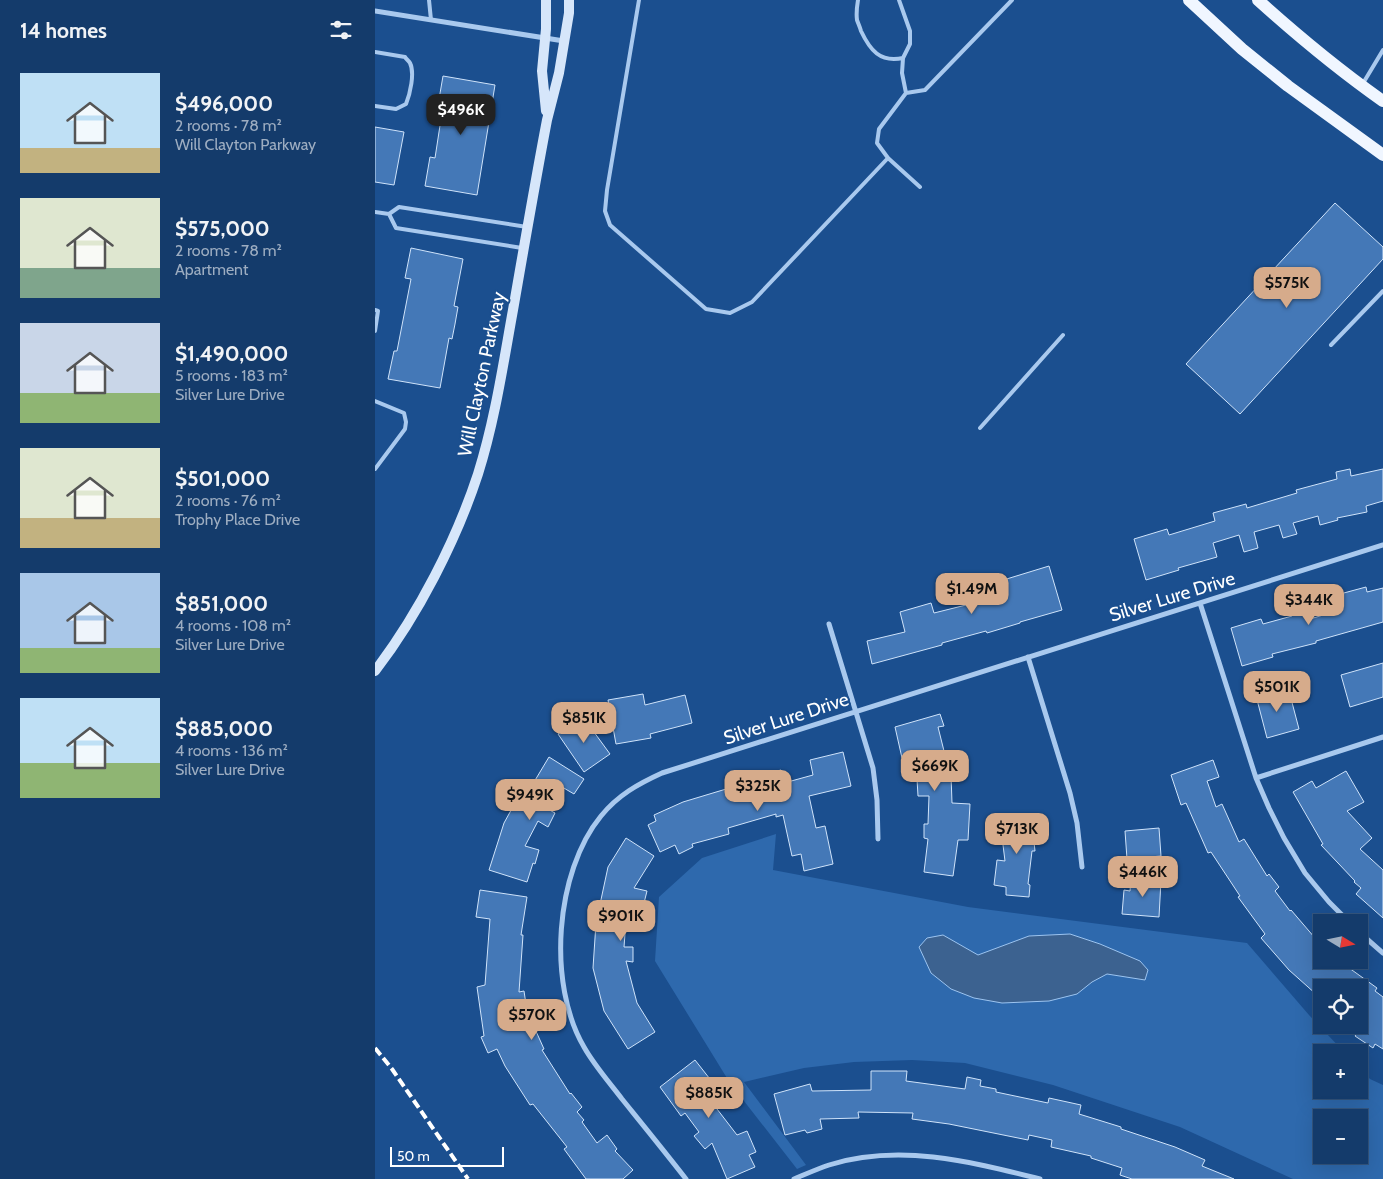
<!DOCTYPE html>
<meta charset="utf-8">
<style>
body{margin:0;font-family:Cabin,sans-serif;background:#214673;color:#f1f3f6;height:100vh;display:flex;flex-direction:column;font-size:19px;white-space:nowrap}
*{box-sizing:border-box;margin:0}
p{font-size:16px;color:#9dadc1}
.icon{flex:none;width:28px;height:28px;fill:none;stroke:currentColor;stroke-width:2;stroke-linecap:round;stroke-linejoin:round}
.map{position:relative;flex:1;overflow:hidden}
.sheet{display:flex;flex-direction:column;background:#143b6b;width:375px}
.sheet>*{flex:none}
.needle{width:32px;rotate:100deg}
.controls{position:absolute;left:938px;top:914px;display:grid;gap:10px}
.controls a{display:grid;place-items:center;width:55px;height:55px;border-radius:0px;background:#143b6b;box-shadow:0 5px 20px #0002,0 0 0 1px #33557e;font-size:25px}
.scale{position:absolute;left:15px;bottom:12px;width:114px;box-sizing:border-box;padding-left:5px;border:2px solid #fff;border-top:0;font-size:14px;line-height:18px;white-space:nowrap;color:#fff;-webkit-text-stroke:4px #1b4f8f;paint-order:stroke}
.price{position:absolute;translate:-50% -42px;padding:0 11px;border-radius:10px;background:#d6ab8b;color:#111;font-size:16px;line-height:32px;filter:drop-shadow(0 1px 2px #0008)}
.price::after{content:'';position:absolute;left:50%;top:30px;width:15px;height:11px;margin-left:-8px;background:inherit;clip-path:polygon(0 0,100% 0,50% 100%)}
.price.active{background:#222;color:#fff}
ul{padding:0;list-style:none}
li{display:flex;align-items:center;gap:15px;height:125px;padding:0 20px}
li span{display:grid;place-items:center;flex:none;width:140px;height:100px;border-radius:0px;color:#555}
li>.icon{margin-inline-start:auto}
span .icon{width:60px;height:60px;fill:#fffc;stroke-width:1}
li b{font-size:21px}
h2{display:flex;justify-content:space-between;align-items:center;height:60px;padding:0 20px;font-size:21px}
main{display:flex;flex:1;min-height:0}
.map>svg:first-child{display:block}
</style>
<main>
<section class="sheet">
<h2>14 homes<svg class="icon" aria-label="filters" viewBox="0 0 24 24"><path d="M4 7h16M4 17h16"/><circle cx="9" cy="7" r="2"/><circle cx="15" cy="17" r="2"/></svg></h2>
<ul>
<li><span style="background:linear-gradient(#bfe0f5 75%,#c2b280 0)"><svg class="icon" aria-label="home" viewBox="0 0 24 24"><path d="M3 11l9-7 9 7M6 9v11h12V9"/></svg></span><div><b>$496,000</b><p>2 rooms · 78 m²</p><p>Will Clayton Parkway</p></div></li>
<li><span style="background:linear-gradient(#dfe7d0 70%,#7fa58c 0)"><svg class="icon" aria-label="home" viewBox="0 0 24 24"><path d="M3 11l9-7 9 7M6 9v11h12V9"/></svg></span><div><b>$575,000</b><p>2 rooms · 78 m²</p><p>Apartment</p></div></li>
<li><span style="background:linear-gradient(#c9d6e8 70%,#8fb573 0)"><svg class="icon" aria-label="home" viewBox="0 0 24 24"><path d="M3 11l9-7 9 7M6 9v11h12V9"/></svg></span><div><b>$1,490,000</b><p>5 rooms · 183 m²</p><p>Silver Lure Drive</p></div></li>
<li><span style="background:linear-gradient(#dfe7d0 70%,#c2b280 0)"><svg class="icon" aria-label="home" viewBox="0 0 24 24"><path d="M3 11l9-7 9 7M6 9v11h12V9"/></svg></span><div><b>$501,000</b><p>2 rooms · 76 m²</p><p>Trophy Place Drive</p></div></li>
<li><span style="background:linear-gradient(#a9c7e8 75%,#8fb573 0)"><svg class="icon" aria-label="home" viewBox="0 0 24 24"><path d="M3 11l9-7 9 7M6 9v11h12V9"/></svg></span><div><b>$851,000</b><p>4 rooms · 108 m²</p><p>Silver Lure Drive</p></div></li>
<li><span style="background:linear-gradient(#bfe0f5 65%,#8fb573 0)"><svg class="icon" aria-label="home" viewBox="0 0 24 24"><path d="M3 11l9-7 9 7M6 9v11h12V9"/></svg></span><div><b>$885,000</b><p>4 rooms · 136 m²</p><p>Silver Lure Drive</p></div></li>
</ul>
</section>
<div class="map">
<svg width="1008" height="1179" viewBox="0 0 1008 1179">
<rect width="100%" height="100%" fill="#1b4f8f"/>
<!-- green -->
<path fill="#2e69ad" fill-rule="evenodd" d="M401,834l-3,36 195,37 279,36 62,72 35,37h-23v38h38v-23l11,12 13,6v94h-90l-113,-52 -127,-42 -88,-22 -53,-3 -58,2 -50,6 -60,14 62,83 -9,4 -67,-86 -75,-122 4,-64 43,-39zM946,1118h38v37h-38z"/>
<!-- water -->
<path fill="#3c6290" stroke="#9cc4f0" d="M695,934l30,10 40,17 8,9 -3,10 -38,-6 -15,8 -15,12 -28,7 -47,2 -28,-5 -23,-9 -20,-16 -12,-26 8,-9 16,-3 35,20 51,-19z"/>
<!-- building -->
<path fill="#4478b7" stroke="#cfe3fa" d="M68,76l52,9 -18,110 -52,-9 5,-29 5,1 8,-52 -5,-1z
M0,127l29,5 -10,53 -19,-3z
M960,203l48,44v12l-143,155 -54,-50z
M36,248l52,11 -9,47 4,1 -3,17 -3,15 -3,-1 -9,50 -52,-9 6,-28h3l14,-72 -6,-1z
M975,469l1,7 32,-7v32l-17,5 1,6 -30,6 1,2 -18,5 -2,-9 -25,7 4,11 -14,4 -4,-13 -25,7 4,16 -14,4 -5,-17 -26,8 4,14 -39,11 1,2 -33,10 -12,-41 33,-10 2,6 46,-14 -2,-8 33,-9 1,4 50,-15 -1,-3 41,-11 -1,-7z
M674,566l13,44 -42,12v1l-33,10 -1,-2 -44,12v2l-70,19 -5,-23 38,-9 -5,-20 31,-9 3,10 44,-11 -4,-13z
M991,587l1,5 16,-4v34l-67,19v2l-44,11 1,3 -31,9 -11,-38 30,-9 2,5 29,-8 -2,-6 16,-5 4,14 23,-7 -4,-15z
M1008,663v34l-33,10 -9,-32z
M896,688l2,7 16,-4 10,38 -32,9 -12,-46z
M268,694l2,11 40,-10 7,28 -42,11 1,4 -35,6 -8,-44z
M565,714l4,12 -6,1 8,32h8l1,16h-4l1,28 18,1 -2,36h-10l-5,36 -29,-4 4,-33 -4,-1v-14h4l1,-28h-11l-1,-17h-7v-23l-8,2 -7,-31z
M208,717l27,37 -26,18 -26,-38z
M468,752l8,34 -42,10 7,32 9,-2 8,38 -29,7 -3,-17 -9,2 -9,-41 -7,2v-3l-48,14 1,6 -37,10 1,3 -14,7 -4,-9 -15,7 -12,-27 8,-4 -2,-6 29,-13 83,-25v-3l15,-4 3,13 29,-8 -3,-15z
M174,757l35,22 -10,15 -17,-10 -13,23 11,6 -7,14 -10,-6 -13,25 14,4 -4,14 -2,-1 -6,19 -38,-12 15,-47 16,-29 5,3z
M838,760l6,17 -12,4 9,26 6,-3 17,38 5,-3 23,37 2,-2 10,13 -4,4 15,20 1,-1 30,35v15h17l39,28 -2,3 8,6v52l-8,-5 -2,4 -18,-12 4,-5v-43h-38v2l-4,5 -28,-25 -28,-32 4,-4 -27,-37 2,-1 -29,-44 -3,1 -22,-50 -5,2 -10,-30z
M971,771l18,31 -17,9 25,27 -12,11 23,21v48l-27,-24 5,-6 -7,-6 1,-1 -34,-36 2,-1 -30,-52 19,-11 4,7z
M664,817l2,15 -8,1 2,18h-3l-4,33 2,1 -1,12 -23,-2v-8l-12,-2 3,-25 8,1 -5,-40z
M784,828l2,28 -34,3 -2,-28z
M251,838l28,18 -20,32 13,3 -4,16 4,1 -4,17 -17,-4 -2,26h9v15l-7,-1 11,42 18,29 -27,17 -24,-38 -11,-43 3,-45 12,-56z
M756,878l30,2 -2,37 -37,-3 2,-24 6,1z
M105,890l47,7 -6,38h2l-4,57 5,-1 6,40 5,-2 9,20 -2,1 28,44 1,-1 11,14 -5,5 7,8 -2,2 15,21 10,-8 10,14 -2,2 18,19 -10,9h-37l-22,-30 3,-2 -34,-43 -3,1 -25,-39 -8,-17 -9,4 -7,-16 3,-1 -7,-49 8,-2 5,-66 -14,-2z
M320,1060l22,28 -10,8 30,39 10,-4 9,21 -7,3 6,12 -28,12 -15,-36 -7,6 -11,-13 5,-4 -14,-19 -4,3 -21,-29z
M496,1071h36l-1,10 59,8 2,-12 14,3 -1,6 16,3v3l52,11 1,-5 32,7 -2,9 42,13v2l54,18 30,13 -3,6 32,13h-102l-12,-4 2,-7 -31,-10v-2l-40,-9 1,-7 -23,-5 -1,5 -79,-16 -37,-5 1,-6 -55,-1 1,6 -39,1 2,10 -15,4 -2,-3 -20,5 -11,-41 36,-10 2,7 59,-1z"/>
<g fill="none" stroke-linecap="round" stroke-linejoin="round">
<!-- lane -->
<path stroke="#a9c9ee" stroke-width="4" d="M54,0l2,20
M264,0l-32,190 -2,21 5,14 96,84 24,4 22,-11 136,-144
M483,0c-1,6 -2,13 -1,20 1,3 3,7 4,11 9,19 19,32 42,27
M524,0l11,31v13l-7,14 -1,15 4,20
M0,52l30,5c1,2 4,4 5,6 5,10 0,31 -4,41l-10,5 -21,-3
M987,85l21,-35
M545,187l-32,-29 -11,-15 2,-14 27,-36 19,-3 87,-90
M0,212l14,2
M14,214l7,14 126,20
M14,214l10,-7 128,20
M0,310l3,1 -3,20
M956,345l52,-54
M0,401l29,12 2,9 -1,7 -30,40
M605,428l83,-93"/>
<!-- street -->
<path stroke="#a9c9ee" stroke-width="5" d="M0,11l189,30
M825,603l56,175 13,30 15,30 21,35 24,29 20,20
M454,624l44,144 4,32 1,39
M653,657l42,136 7,30 5,44
M881,778l127,-41
M984,932l24,21
M311,1179c-21,-27 -43,-54 -64,-80 -13,-17 -28,-34 -38,-52 -37,-63 -29,-175 17,-231 17,-21 37,-32 61,-43l721,-228
M419,1179c12,-5 23,-10 35,-14 71,-22 143,-3 211,14"/>
<!-- secondary -->
<path stroke="#d6e6fa" stroke-width="10" d="M171,111l-4,-40 4,-42v-29
M0,671c43,-56 81,-130 103,-197 17,-54 25,-109 35,-164 11,-63 22,-127 34,-190l12,-47 10,-60v-13"/>
<!-- primary -->
<path stroke="#f0f6ff" stroke-width="12" d="M814,0l53,49 46,37 95,69
M883,0c40,36 81,70 125,101"/>
<!-- rail -->
<path stroke="#fff" stroke-width="4" stroke-dasharray="9 4" stroke-linecap="butt" d="M0,1048l17,21 76,110"/>
</g>
<g text-anchor="middle" stroke-width="4" stroke-linejoin="round" paint-order="stroke">
<!-- street labels -->
<g font-size="19" fill="#fff" stroke="#1b4f8f">
<text transform="translate(106 374) rotate(-78)" y="7">Will Clayton Parkway</text>
<text transform="translate(797 596) rotate(-17)" y="7">Silver Lure Drive</text>
<text transform="translate(411 718) rotate(-18)" y="7">Silver Lure Drive</text>
</g>
</g>
</svg>
<div class="controls">
<a><svg class="needle" viewBox="-14 -14 28 28"><path d="M0-13l5 13h-10z" fill="#e53935"/><path d="M0 13l5-13h-10z" fill="#9dadc1"/></svg></a>
<a><svg class="icon" aria-label="locate" viewBox="0 0 24 24"><circle cx="12" cy="12" r="6"/><path d="M12 2v4M12 18v4M2 12h4M18 12h4"/></svg></a>
<a>+</a>
<a>−</a>
</div>
<div class="scale">50 m</div>
<b class="price active" style="left:86px;top:136px">$496K</b>
<b class="price" style="left:912px;top:309px">$575K</b>
<b class="price" style="left:597px;top:615px">$1.49M</b>
<b class="price" style="left:934px;top:626px">$344K</b>
<b class="price" style="left:902px;top:713px">$501K</b>
<b class="price" style="left:209px;top:744px">$851K</b>
<b class="price" style="left:560px;top:792px">$669K</b>
<b class="price" style="left:383px;top:812px">$325K</b>
<b class="price" style="left:155px;top:821px">$949K</b>
<b class="price" style="left:642px;top:855px">$713K</b>
<b class="price" style="left:768px;top:898px">$446K</b>
<b class="price" style="left:246px;top:942px">$901K</b>
<b class="price" style="left:157px;top:1041px">$570K</b>
<b class="price" style="left:334px;top:1119px">$885K</b>
</div>
</main>
